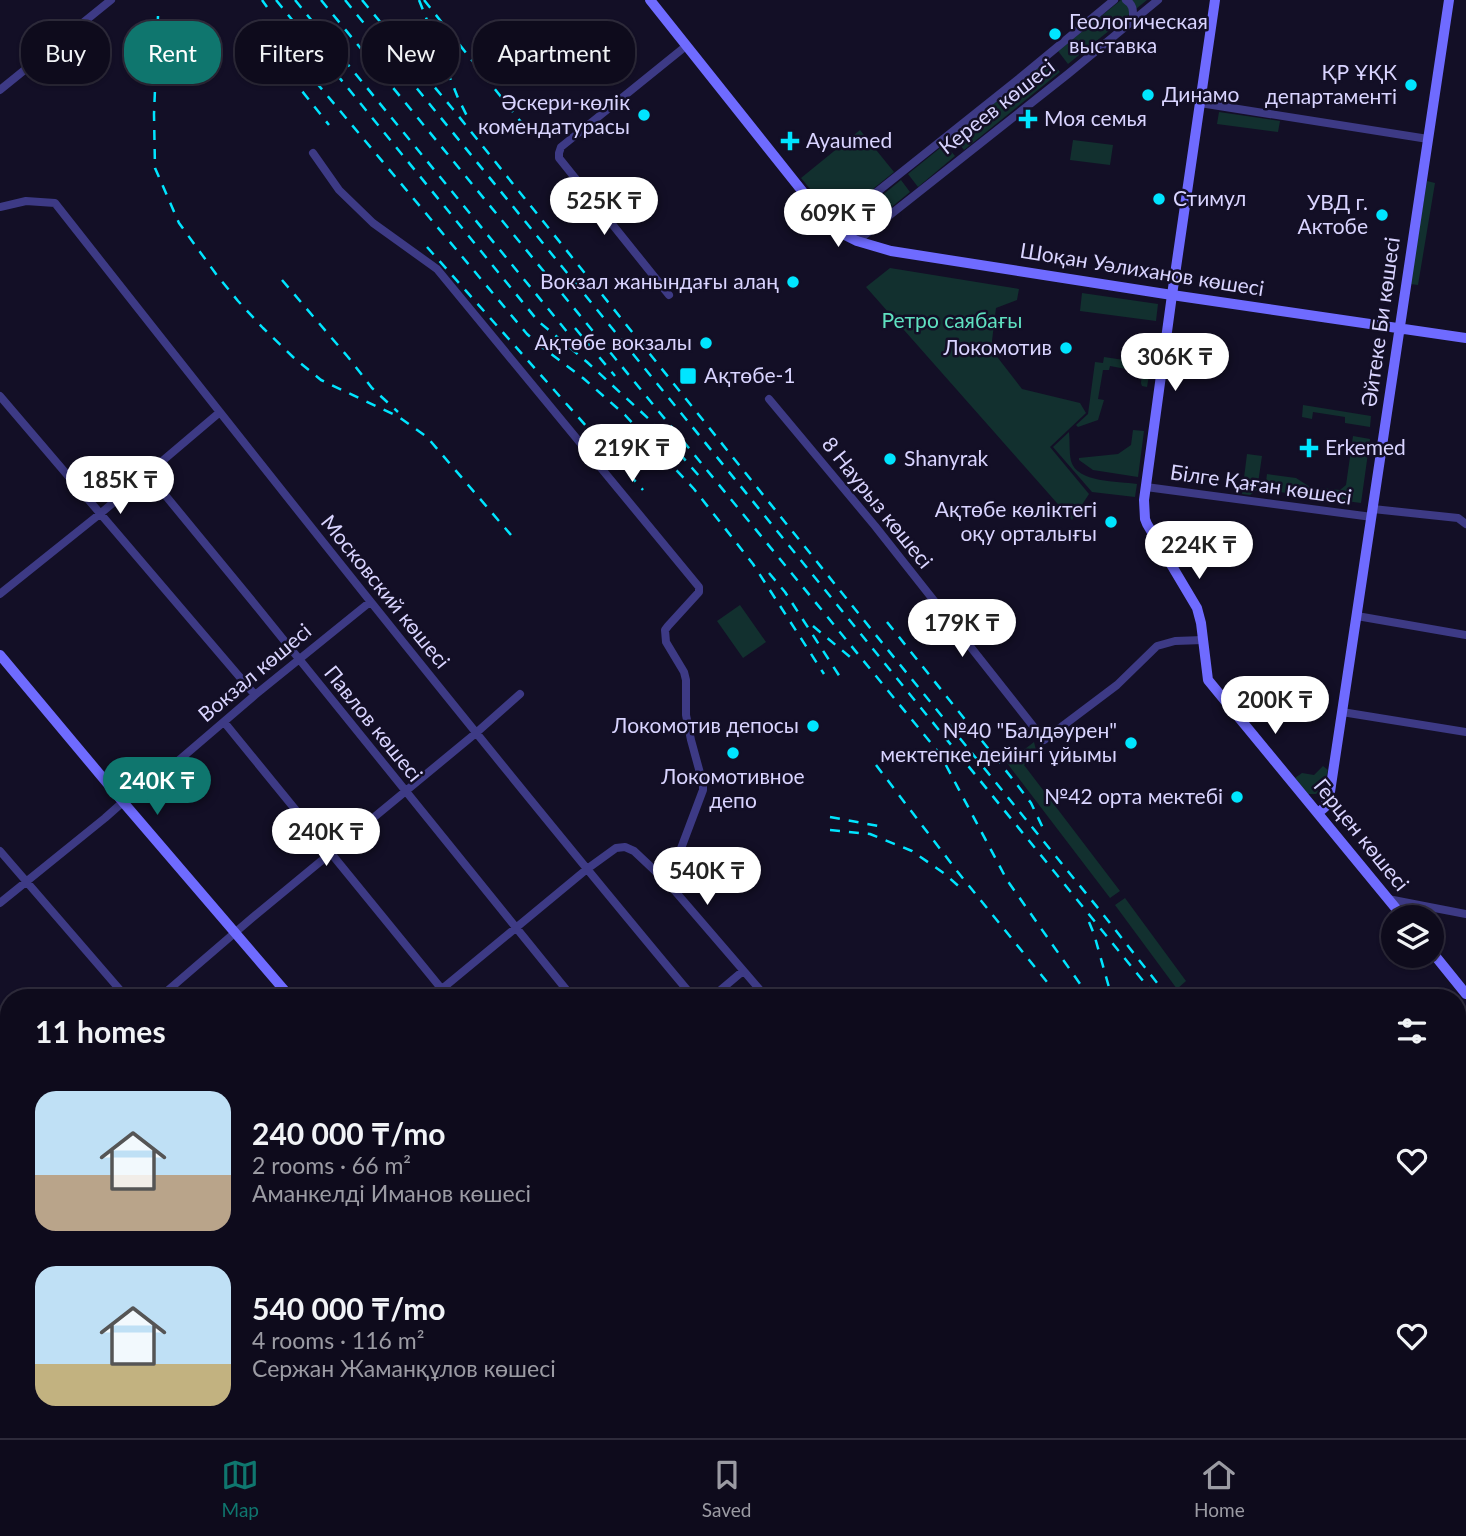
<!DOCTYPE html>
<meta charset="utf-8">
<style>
body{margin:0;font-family:Lato,sans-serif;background:#171425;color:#f1f3f6;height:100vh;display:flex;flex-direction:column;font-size:26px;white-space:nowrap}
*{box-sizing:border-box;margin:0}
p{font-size:23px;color:#9b9ba3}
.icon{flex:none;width:38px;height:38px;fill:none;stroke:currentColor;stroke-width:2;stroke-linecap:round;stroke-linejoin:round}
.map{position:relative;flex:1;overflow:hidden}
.drawer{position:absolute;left:0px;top:989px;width:1466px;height:450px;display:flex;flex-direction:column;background:#0e0b1c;border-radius:28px 28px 0 0;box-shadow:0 2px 5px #0004,0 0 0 2px #2e2b3b}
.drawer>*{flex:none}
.guide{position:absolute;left:21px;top:21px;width:700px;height:63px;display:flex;gap:14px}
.tools{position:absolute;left:1381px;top:905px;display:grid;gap:14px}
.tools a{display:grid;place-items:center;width:63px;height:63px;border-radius:50%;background:#0e0b1c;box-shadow:0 2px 5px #0004,0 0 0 2px #2e2b3b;font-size:35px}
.price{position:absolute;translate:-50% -60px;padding:0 16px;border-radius:24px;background:#fff;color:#222;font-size:23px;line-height:46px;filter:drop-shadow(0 2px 4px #0008)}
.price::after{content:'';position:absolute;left:50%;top:42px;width:21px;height:16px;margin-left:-10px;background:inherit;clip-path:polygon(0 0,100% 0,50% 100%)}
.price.active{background:#0f766e;color:#fff}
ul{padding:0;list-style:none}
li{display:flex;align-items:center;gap:21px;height:175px;padding:0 35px}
li span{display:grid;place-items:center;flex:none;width:196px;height:140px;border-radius:21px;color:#555}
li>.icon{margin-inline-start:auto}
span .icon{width:84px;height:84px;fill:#fffc;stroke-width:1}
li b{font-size:30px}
h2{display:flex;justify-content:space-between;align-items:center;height:84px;padding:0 35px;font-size:30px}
.tag{padding:0 24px;border-radius:28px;background:#0e0b1c;box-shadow:0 2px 5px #0004,0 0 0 2px #2e2b3b;font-size:24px;line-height:63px}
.tag.active{background:#0f766e;color:#fff}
.tab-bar{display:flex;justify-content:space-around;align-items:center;height:98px;border-top:2px solid #2e2b3b;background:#0e0b1c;font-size:19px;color:#9b9ba3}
.tab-bar a{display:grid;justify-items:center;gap:4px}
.tab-bar .active{color:#0f766e}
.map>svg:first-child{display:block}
</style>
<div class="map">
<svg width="1466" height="1438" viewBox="0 0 1466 1438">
<rect width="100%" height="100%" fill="#130f26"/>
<!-- green -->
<path fill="#12302f" d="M1121,0h26l-79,64 -10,-13z
M1049,59l11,13 -96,78 -11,-14z
M1219,112l61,9 -2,11 -61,-8z
M860,130l34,42 -52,42 -8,1 -5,-3 -28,-34z
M1073,140l40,5 -3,20 -40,-5z
M945,144l10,12 -37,31 -10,-13z
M901,180l9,12 -38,31 -9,-12z
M1427,181l8,2 -17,102 -8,-1z
M890,268l129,21 -2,11 -21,8 -5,41 31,40 58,14 6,10 -36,34 39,47 -17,26 -206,-233z
M1082,293l76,11 -2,17 -76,-10z
M1104,357l47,7 -4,23 -5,-1 -1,-3 1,-11 -32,-6 -1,4h-6l-5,29 6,1 -6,20 -20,7 -2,-2 12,-11 7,-52 8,1z
M1303,405l68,11 -1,11 -25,-4v-6l-32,-5 -1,7 -10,-2z
M1133,430l11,1 -6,46 -45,-7 -14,-10v-2l39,-4 13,-9z
M1069,432c1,9 0,20 2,29 6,22 47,20 66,23l-2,13 -43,-5 -39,-45z
M1353,436l17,3 -9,64 -96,-13 2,-16 29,4 14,9 30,3 6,-5z
M1247,454l15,2 -5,34 -7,5 -8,-1z
M740,605l26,37 -23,16 -26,-37z
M1034,742l3,12 -13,11 96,126 -10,7 -103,-135z
M1323,766l5,4 -4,16 -8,8h-8l-13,-16 7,-5 12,2z
M1125,898l61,83 -9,8 -62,-84z"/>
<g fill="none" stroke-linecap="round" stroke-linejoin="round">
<!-- stream -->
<path stroke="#0c2248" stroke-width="2.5" d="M0,1339l6,8"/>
<!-- street -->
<path stroke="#3d3a85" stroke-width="8" d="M1126,0c8,5 7,11 7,20
M0,90l111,-90
M1200,103l228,36
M313,153l26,37 34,33 64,46 262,318v5l-31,34 -3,4 1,12 18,30 2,8v35l5,25 12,44v6l-35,93
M0,207l26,-6 29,2c210,267 421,534 639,795
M833,227l188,-150 93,-77
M857,241l211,-167 90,-74
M669,295l-110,-137v-5l2,-6 125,-101
M0,396l255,299
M769,399l106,127 169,214 73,-55 40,-39 18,-5 28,-1
M147,473l106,129 320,396
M1146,487l226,30
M1373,509l85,9 8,6
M0,594l101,-81 119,-101
M1357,616l109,19
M1342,712l124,20
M224,722l225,276
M0,851l127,147
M1388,899l78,15
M0,903l105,-85 18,-16 27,-17 105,-90 115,-93
M159,998l93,-80 224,-185 44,-39
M431,998l156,-129 29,-21 9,-1 9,4 34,32 99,115
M711,998l32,-27
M0,1016l9,10
M0,1134l9,-7
M0,1188l9,9
M212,1430l6,8
M343,1430l7,8
M797,1430l7,8
M926,1430l7,8
M1048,1430l7,8
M1184,1430l7,8
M191,1438l9,-8
M416,1438l10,-8
M865,1438l10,-8
M1105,1438l9,-8"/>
<!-- secondary -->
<path stroke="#6f6bff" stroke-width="10" d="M650,0l176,221 17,13 14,7 34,10 281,44 294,43
M1215,0l-43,295 -28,205 1,19 2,5 50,84 4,15 7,57 195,237
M0,655l123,147 168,196
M1318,813l7,-6 5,-15 119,-792
M1432,952l34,42
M0,1354l9,10
M64,1430l7,8
M655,1430l7,8"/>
<!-- rail -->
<path stroke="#00e5ff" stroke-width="2.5" stroke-dasharray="10 9" stroke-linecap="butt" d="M262,0l5,7
M276,0l262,321 49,41 63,58 50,57
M295,0l282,344
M321,0l619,754 67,126 83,118
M345,0l812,998
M362,0l90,108 423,526 227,279 67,85
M419,0l39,98 10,20
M424,0l101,127
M158,16l-4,98 1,54 24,55 37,51 22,27 25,27 30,29 28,23 78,37 28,20 84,98
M279,38l248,296 16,14 40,30 42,37 69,74 59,75 71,110
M267,47l62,78
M427,247l216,243
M282,280l66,77 24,31 26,24
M575,328l40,48
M769,573l16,19 57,88
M887,622l128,160 16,21 12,25
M813,626l43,36
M876,765l81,106 103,127
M830,817l48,9
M830,830l40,4 42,17 33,23 19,17
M1089,922l5,12 18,64
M1458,1152l8,1
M1458,1355l8,10
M1458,1388l8,10"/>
</g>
<!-- markers -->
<g fill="#00e5ff" stroke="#130f26" stroke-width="2.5">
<circle cx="1055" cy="34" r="7"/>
<circle cx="1411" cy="85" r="7"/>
<circle cx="1148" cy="95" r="7"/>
<circle cx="644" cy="115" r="7"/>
<path d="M1024.5 108.5h7v7h7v7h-7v7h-7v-7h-7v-7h7z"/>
<path d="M786.5 130.5h7v7h7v7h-7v7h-7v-7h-7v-7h7z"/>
<circle cx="1159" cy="199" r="7"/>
<circle cx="1382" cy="215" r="7"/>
<circle cx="793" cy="282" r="7"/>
<circle cx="706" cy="343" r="7"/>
<circle cx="1066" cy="348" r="7"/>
<rect x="679" y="367" width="18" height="18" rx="3.5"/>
<path d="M1305.5 437.5h7v7h7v7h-7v7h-7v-7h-7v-7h7z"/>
<circle cx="890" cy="459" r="7"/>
<circle cx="1111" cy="522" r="7"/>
<circle cx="813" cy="726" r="7"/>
<circle cx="1131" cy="743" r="7"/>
<circle cx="733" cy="753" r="7"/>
<circle cx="1237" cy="797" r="7"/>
</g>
<g text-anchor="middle" stroke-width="5" stroke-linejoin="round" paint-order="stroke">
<!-- poi labels -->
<g font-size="21" fill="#d9d4ff" stroke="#130f26" text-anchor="end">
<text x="1069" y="29" text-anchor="start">Геологическая<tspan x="1069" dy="24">выставка</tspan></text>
<text x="1397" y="80">ҚР ҰҚК<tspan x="1397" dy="24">департаменті</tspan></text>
<text x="1162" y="102" text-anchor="start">Динамо</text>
<text x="630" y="110">Әскери-көлік<tspan x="630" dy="24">комендатурасы</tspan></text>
<text x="1044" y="126" text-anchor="start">Моя семья</text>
<text x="806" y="148" text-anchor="start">Ayaumed</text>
<text x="1173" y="206" text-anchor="start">Стимул</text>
<text x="1368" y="210">УВД г.<tspan x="1368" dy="24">Актобе</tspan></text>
<text x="779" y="289">Вокзал жанындағы алаң</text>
<text x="692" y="350">Ақтөбе вокзалы</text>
<text x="1052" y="355">Локомотив</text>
<text x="704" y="383" text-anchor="start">Ақтөбе-1</text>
<text x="1325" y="455" text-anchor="start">Erkemed</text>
<text x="904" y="466" text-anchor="start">Shanyrak</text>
<text x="1097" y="517">Ақтөбе көліктегі<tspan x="1097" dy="24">оқу орталығы</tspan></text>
<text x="799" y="733">Локомотив депосы</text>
<text x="1117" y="738">№40 "Балдәурен"<tspan x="1117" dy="24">мектепке дейінгі ұйымы</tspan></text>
<text x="733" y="784" text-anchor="middle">Локомотивное<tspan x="733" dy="24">депо</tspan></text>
<text x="1223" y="804">№42 орта мектебі</text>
</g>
<!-- street labels -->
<g font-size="21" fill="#d9d4ff" stroke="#130f26">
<text transform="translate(997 107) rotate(-38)" y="7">Кереев көшесі</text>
<text transform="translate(1142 270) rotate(9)" y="7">Шоқан Уәлиханов көшесі</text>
<text transform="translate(1381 322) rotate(-82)" y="7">Әйтеке Би көшесі</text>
<text transform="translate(1261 485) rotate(8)" y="7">Білге Қаған көшесі</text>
<text transform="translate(877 503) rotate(51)" y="7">8 Наурыз көшесі</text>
<text transform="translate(385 592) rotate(51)" y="7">Московский көшесі</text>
<text transform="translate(255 673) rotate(-40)" y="7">Вокзал көшесі</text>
<text transform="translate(373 724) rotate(51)" y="7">Павлов көшесі</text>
<text transform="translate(1361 835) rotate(51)" y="7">Герцен көшесі</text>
</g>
<!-- park labels -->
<g font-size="21" fill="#5fe0c0" stroke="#130f26">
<text x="952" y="328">Ретро саябағы</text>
</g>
</g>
</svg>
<div class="tools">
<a><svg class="icon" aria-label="layers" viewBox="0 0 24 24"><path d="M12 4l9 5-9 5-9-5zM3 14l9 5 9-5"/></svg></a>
</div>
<b class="price" style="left:604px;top:237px">525K ₸</b>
<b class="price" style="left:838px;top:249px">609K ₸</b>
<b class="price" style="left:1175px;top:393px">306K ₸</b>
<b class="price" style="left:632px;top:484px">219K ₸</b>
<b class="price" style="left:120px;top:516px">185K ₸</b>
<b class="price" style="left:1199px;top:581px">224K ₸</b>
<b class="price" style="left:962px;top:659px">179K ₸</b>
<b class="price" style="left:1275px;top:736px">200K ₸</b>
<b class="price active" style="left:157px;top:817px">240K ₸</b>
<b class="price" style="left:326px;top:868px">240K ₸</b>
<b class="price" style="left:707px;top:907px">540K ₸</b>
<div class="guide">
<a class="tag">Buy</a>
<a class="tag active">Rent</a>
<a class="tag">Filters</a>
<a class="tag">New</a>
<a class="tag">Apartment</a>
</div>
<section class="drawer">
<h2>11 homes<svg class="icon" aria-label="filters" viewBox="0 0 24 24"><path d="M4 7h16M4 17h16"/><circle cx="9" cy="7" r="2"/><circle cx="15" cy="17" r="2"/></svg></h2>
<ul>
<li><span style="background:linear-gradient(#bfe0f5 60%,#b9a48a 0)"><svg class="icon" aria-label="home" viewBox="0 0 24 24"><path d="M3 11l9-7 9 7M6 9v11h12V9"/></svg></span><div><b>240 000 ₸/mo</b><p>2 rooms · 66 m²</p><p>Аманкелді Иманов көшесі</p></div><svg class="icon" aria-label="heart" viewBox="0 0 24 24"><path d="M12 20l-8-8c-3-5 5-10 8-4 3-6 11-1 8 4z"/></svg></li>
<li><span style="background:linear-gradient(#bfe0f5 70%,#c2b280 0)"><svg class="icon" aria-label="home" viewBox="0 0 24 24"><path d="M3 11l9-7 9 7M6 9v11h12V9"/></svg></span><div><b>540 000 ₸/mo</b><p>4 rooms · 116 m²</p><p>Сержан Жаманқұлов көшесі</p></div><svg class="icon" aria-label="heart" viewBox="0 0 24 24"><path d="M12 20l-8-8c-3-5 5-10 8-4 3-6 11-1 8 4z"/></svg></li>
</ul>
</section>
</div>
<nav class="tab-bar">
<a class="active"><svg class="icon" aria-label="map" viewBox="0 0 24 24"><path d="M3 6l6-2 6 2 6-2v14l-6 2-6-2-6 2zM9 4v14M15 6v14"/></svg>Map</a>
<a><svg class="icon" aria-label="saved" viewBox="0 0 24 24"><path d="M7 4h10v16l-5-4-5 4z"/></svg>Saved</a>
<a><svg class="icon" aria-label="home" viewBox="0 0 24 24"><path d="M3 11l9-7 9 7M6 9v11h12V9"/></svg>Home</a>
</nav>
